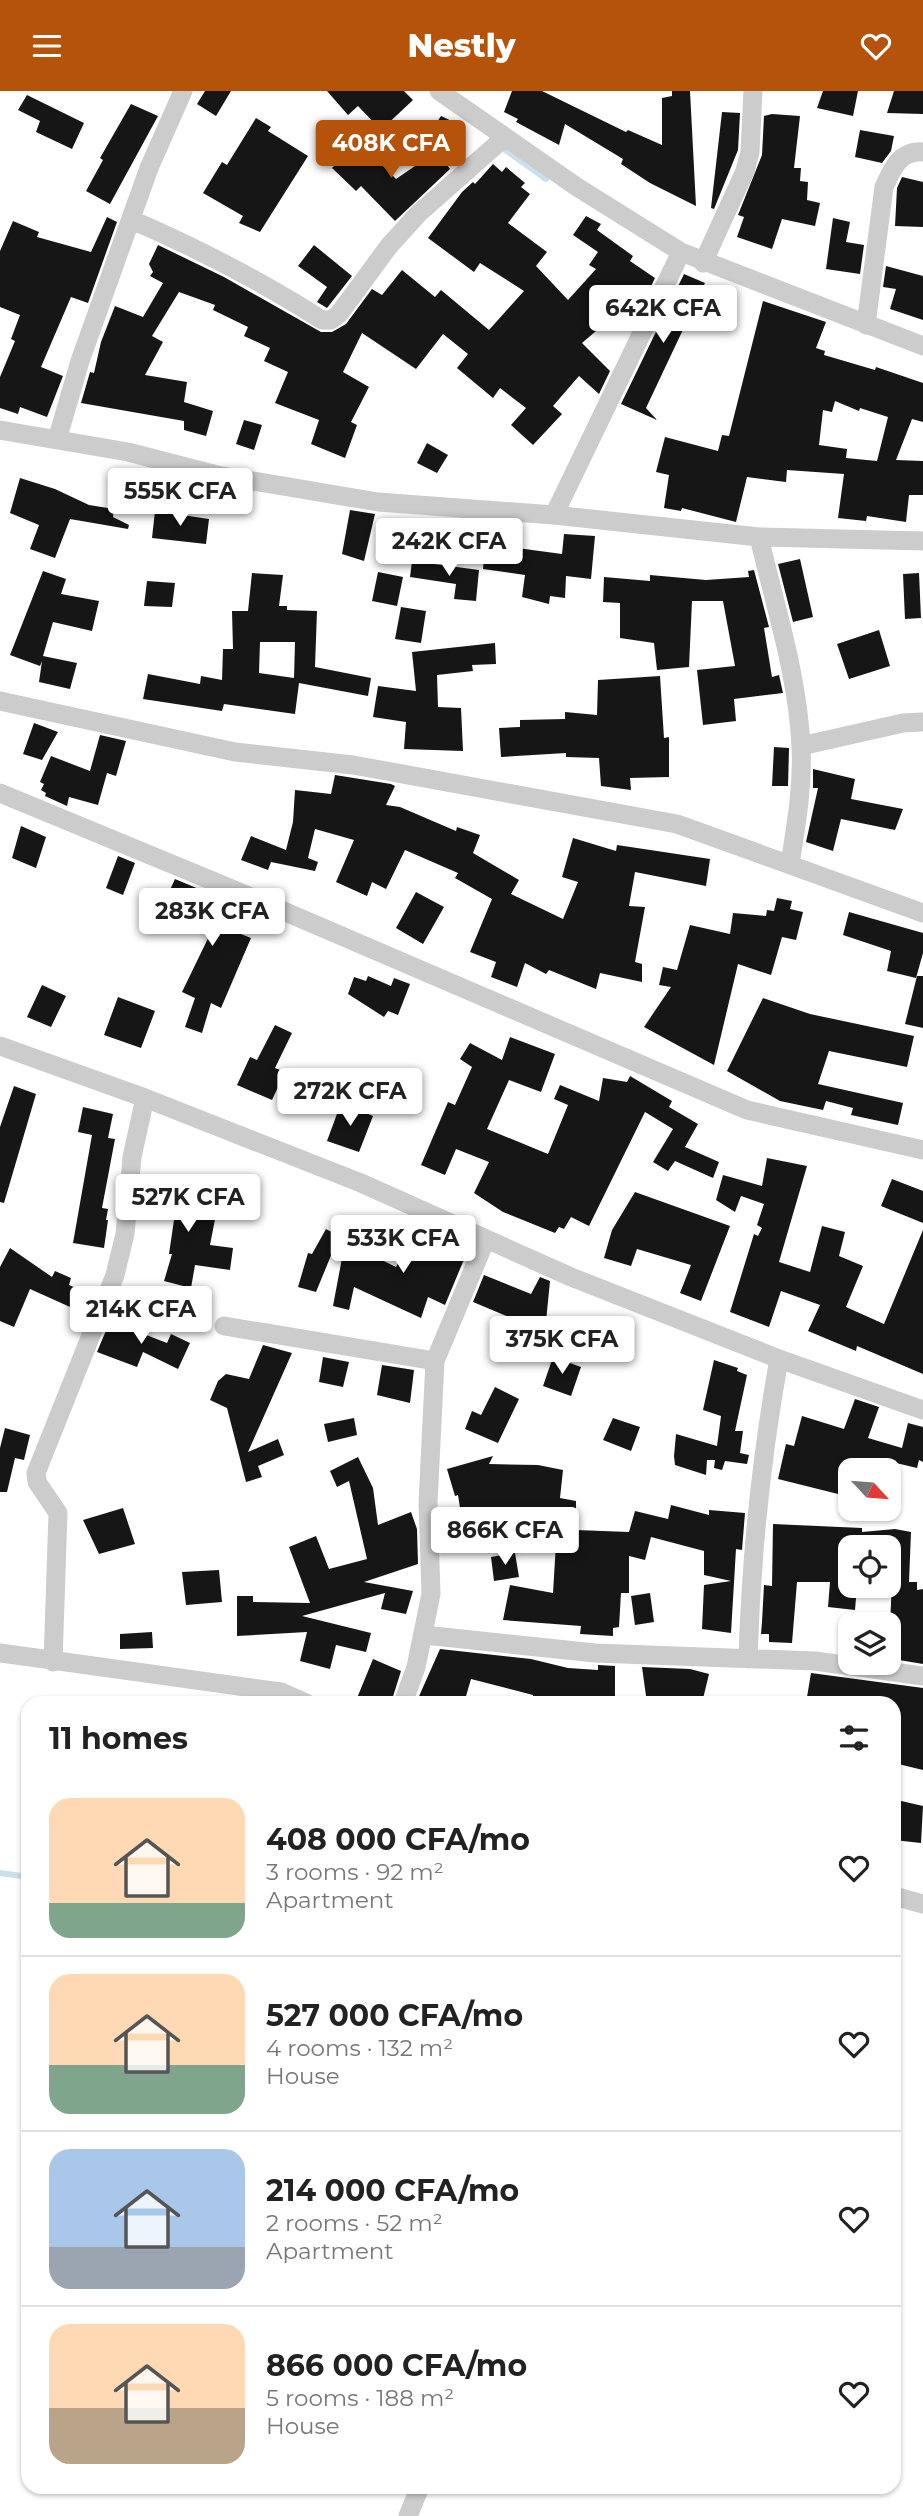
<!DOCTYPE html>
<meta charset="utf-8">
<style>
body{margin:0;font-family:Montserrat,sans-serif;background:#f6f6f6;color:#222;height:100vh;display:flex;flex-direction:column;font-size:26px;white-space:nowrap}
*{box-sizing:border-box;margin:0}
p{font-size:23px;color:#767676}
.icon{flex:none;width:38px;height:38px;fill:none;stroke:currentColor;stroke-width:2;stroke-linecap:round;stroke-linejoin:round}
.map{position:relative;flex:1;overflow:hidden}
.details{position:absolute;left:21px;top:1605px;width:880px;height:798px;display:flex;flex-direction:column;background:#fff;border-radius:21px;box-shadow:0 2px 5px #0004}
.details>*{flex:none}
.needle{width:46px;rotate:116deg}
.tools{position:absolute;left:838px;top:1367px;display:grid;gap:14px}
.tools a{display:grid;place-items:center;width:63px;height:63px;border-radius:14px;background:#fff;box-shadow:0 2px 5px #0004;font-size:35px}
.price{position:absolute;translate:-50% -60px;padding:0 16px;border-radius:7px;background:#fff;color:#222;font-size:23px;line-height:46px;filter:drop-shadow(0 2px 4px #0008)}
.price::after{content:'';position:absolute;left:50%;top:42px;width:21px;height:16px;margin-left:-10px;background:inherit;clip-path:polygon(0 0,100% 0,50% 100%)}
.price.current{background:#b45309;color:#fff}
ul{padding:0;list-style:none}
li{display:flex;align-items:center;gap:21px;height:175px;padding:0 28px}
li+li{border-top:2px solid #e0e0e0}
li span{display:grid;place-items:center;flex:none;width:196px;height:140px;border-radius:21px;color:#555}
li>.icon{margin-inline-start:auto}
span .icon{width:84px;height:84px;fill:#fffc;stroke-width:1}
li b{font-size:30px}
h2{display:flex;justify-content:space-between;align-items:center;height:84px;padding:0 28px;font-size:30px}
header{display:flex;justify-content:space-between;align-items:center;height:91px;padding:0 28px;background:#b45309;color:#fff;font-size:32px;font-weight:800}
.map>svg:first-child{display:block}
</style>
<header><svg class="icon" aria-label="menu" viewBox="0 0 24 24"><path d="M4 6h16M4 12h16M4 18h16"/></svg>Nestly<svg class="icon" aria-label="heart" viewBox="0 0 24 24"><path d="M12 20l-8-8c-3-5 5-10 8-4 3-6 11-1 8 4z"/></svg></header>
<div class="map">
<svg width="923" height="2425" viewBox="0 0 923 2425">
<rect width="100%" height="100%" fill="#fff"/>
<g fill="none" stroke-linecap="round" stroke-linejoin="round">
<!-- stream -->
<path stroke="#c9e0ed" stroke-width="6" d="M504,58l42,30
M0,1782l28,4"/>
</g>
<!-- building -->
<path fill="#161616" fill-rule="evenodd" d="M205,0h26l-15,25 -19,-12z
M327,0h77l9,9 -32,30 -23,-24 -10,9z
M512,0h30l84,41 2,-2 34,15v-47l10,-2v-5h18l6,115 -46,-23 -29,-19 2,-5 -58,-35 -6,21 -43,-23 2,-3 -14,-7z
M823,0h35l-5,25 -36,-8z
M894,0h29v23l-36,-1z
M27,4l57,28 -12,26 -36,-17 4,-11 -22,-11z
M131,13l27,12 -48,88 -24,-13 17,-31 -3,-2z
M722,21l18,1 -2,37 -24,59 -3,-1z
M772,23l28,2 -6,52h7l-1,13 8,1 -1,18 13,3 -5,23 -33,-7 -10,30 -35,-12 7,-20 -6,-2 24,-60 2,-39z
M441,25l15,7 -9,16 -14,-11z
M256,27l15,9 -3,4 40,25 -48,76 -21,-9 4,-7 -40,-23 19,-31 5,3z
M860,39l34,6 -3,15 -9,12 -27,-6z
M353,56l9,8 5,-5 29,29 41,-28 13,18 -55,52 -34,-35 -5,5 -24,-23z
M493,73l9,8 4,-5 19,16 -4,4 9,7 -22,29 39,29 -11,14 32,34 28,-31 -7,-4 9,-13 -25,-17 13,-19 15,8 -4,6 36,26 -3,5 25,17 -15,31 -10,-7 -48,41 28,28 -11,23 -20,-18 -26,30 9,8 -29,31 -22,-20 15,-17 -26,-20 -7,10 -36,-30 11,-14 -25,-20 -27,35 -54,-36 -19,39 26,15 -18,35 6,3 -12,33 -34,-14 8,-24 -44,-17 13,-31 -24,-11 6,-13 -26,-12 4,-9 -35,-17 2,-5 -36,-13 -27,44 11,6 -18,33 42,7 -3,20 29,9 -7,25 -22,-6v-9l-103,-18 9,-31 4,1 7,-31 14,-36 28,11 20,-34 -13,-7 3,-4 -4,-8 9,-19 66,32 97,55h11l14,-8 26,-35 10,6 20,-25 33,27 6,-7 48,40 35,-39 -44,-28 -6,9 -46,-34 34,-46 11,-10 2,2z
M902,86l21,5v45l-28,-1 2,-38z
M107,126l10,5 -29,81 -17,-6 -30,70 22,9 -16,41 -27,-10 -2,7 -18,-6v-31l15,-36 -4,-2 9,-24 -20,-8v-56l13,-30 26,11 -2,5 54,15z
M833,127l17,4 -4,20 18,3 -4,29 -34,-5z
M314,154l38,31 -25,32 -10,-6 10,-15 -29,-21z
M886,175l37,10v44l-33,-11 6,-20 -13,-2z
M684,183l21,9 -59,125 11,12 -36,-16z
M763,210l63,21 -10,26 9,3 -1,4 51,15 1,-3 47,16v39l-11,-3 -16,41 27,1v34h-14l-3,27 -39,-6 -1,5 -28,-3 6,-44 -57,-4 -1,12 -39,-5 -11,45 -54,-14 -1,3 -17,-3 5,-33 -13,-3 9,-35 53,14 4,-16 7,1zM835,310l24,10 1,-3 28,9 -11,44 -31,-3 1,-9 -28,-4 4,-35 9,2z
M244,329l18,5 -8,25 -18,-6z
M427,352l21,12 -11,18 -20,-10z
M20,387l35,11 34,16 25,4 -1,8 16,8 -1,4 -58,-10 -15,39 -25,-9 9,-24 -29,-12z
M350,419l25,4 -11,47 -22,-7z
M155,420l54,8 -3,25 -54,-6z
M479,431l26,2 -2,22 59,8 2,-20 31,2 -4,43 -25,-3 -1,22 -15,-2 -1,8 -27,-7 3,-22 -42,-6 3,-31 -8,-1z
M800,468l13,58 -20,5 -15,-58z
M412,470l67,9 -3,31 -22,-2 2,-15 -46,-7z
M754,479l15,57 -5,1 8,49 7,-2 4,18 -49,6 2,22 -33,4 -6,-55 38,-4 -12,-65h-31l-3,66 -32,3 -3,-27 -34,-5v-35l-17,-1 1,-25 46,4v-6l56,5 43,-3 -1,-6z
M43,480l23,8 -5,15 38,7 -7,30 -39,-9 -10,34 34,7 -7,26 -31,-7 3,-21 -2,5 -30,-11z
M378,481l25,5 -6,29 -25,-5z
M252,482l31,2 -4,31h8v4l30,1 -2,56 56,11 -3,18 -69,-13 -4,31 -71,-10 -2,7 -79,-12 5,-25 52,10 1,-8 21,4 1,-31h10l-1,-38h16zM260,551h35l-1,36 -35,-5z
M919,482l2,45 -16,1 -2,-45z
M147,490l28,2 -3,24 -28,-1z
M401,516l25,4 -5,32 -26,-4z
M879,539l11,36 -41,13 -12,-35z
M495,552l1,21 -24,1 1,6 -36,4 1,32 23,1 2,43 -59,-2 2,-27 -33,-5 5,-31 38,5 -4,-39z
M660,585l4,62 5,-1v40l-39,1 1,12 -30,-4 -2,-28 -33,-1v-4l-65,4 -2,-29 21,-1v-7l45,-1v-7l32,3 1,-35z
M34,632l24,9 -16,28 -19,-6z
M100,644l26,6 -10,35 -9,-3 -9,32 -29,-8 -2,9 -22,-10 1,-3 -5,-3 3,-6 -4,-2 11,-26 39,15z
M774,656l15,1 -1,38h-16z
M813,678l42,10 -4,20 52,10 -8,21 -54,-11 -8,32 -27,-9 12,-54h-5z
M335,684l56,9 4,2 -9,19 14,2 56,24 1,-4 23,8 -7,18 46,27 -8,14 52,25 15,-37 -16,-5 11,-39 43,13 1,-6 93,14 -4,27 -71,-14 -6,34 16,1 -10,55 7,2v18l-42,-9 -4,16 -47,-19 -3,4 -21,-11 -8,24 -26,-10 5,-15 -26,-10 22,-53 -37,-21 3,-5 -53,-23 -19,39 -14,-7 -5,14 -31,-14 18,-42 -39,-11 -7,29 10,4 -3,9 -44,-9 -3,8 -27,-10 10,-24 35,14 7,-28 2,-32 36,4z
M21,735l25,11 -10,31 -24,-10z
M118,765l17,7 -12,32 -17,-7z
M175,788l76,32 -10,23 10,4 -30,70 -10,-5 -9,30 -17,-6 10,-29 -13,-6 31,-64 -4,-1 2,-4 -47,-20z
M416,801l28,15 -21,37 -27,-16z
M777,807l15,3 -2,8 13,3 -7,28 -14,-3 -11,38 -33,-11 -24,101 -70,-38 27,-40 -12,-2 4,-18 14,3 13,-45 40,9 3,-21 33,3 1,-6 7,1z
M849,821l74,21v20l-7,25 -29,-7 4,-20 -48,-16z
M368,885l23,10 3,-8 16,6 -12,31 -10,-4 -4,6 -36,-23 6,-17 12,4z
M917,885h6v52l-18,-4z
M42,894l24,11 -15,31 -24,-10z
M118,906l37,14 -14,37 -37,-13z
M763,907l47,16 104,22 -7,31 -78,-16 -11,33 85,19 -5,22 -47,-10 2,-7 -27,-7 -3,9 -43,-9 -53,-30z
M275,934l17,8 -17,35 10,4 -13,28 -35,-15 13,-28 7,3z
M510,946l45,17 -14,38 -32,-12 -22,49 61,25 20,-49 -14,-6 6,-14 39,16 4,-23 24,4 3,-6 42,25 -3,6 29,17 -13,23 34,15 -6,16 -38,-17 -7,10 -15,-9 20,-33 -28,-17 -56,114 -18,-9 -7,12 -5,-2 -4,6 -52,-21 -29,-19 15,-31 -33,-13 -11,26 -24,-10 27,-63 7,3 17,-38 -12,-8 10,-16 32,17z
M14,995l22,8 -32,109 -4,-1v-75z
M341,1012l32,13 -14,36 -32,-11z
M83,1016l30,7 -5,24 7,1 -13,69 6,1 -2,11h2l-4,28 -31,-5 19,-108 -14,-3z
M767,1067l40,8 -28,96 31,10 12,-46 23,6 -6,24 24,10 -17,41 38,17 39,-94v144l-66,-28 -1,5 -48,-20 12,-26 -39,-14 -12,36 -39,-15 24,-78 4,2 4,-8 -5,-3 7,-21 -23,-8 -6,16 -19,-12 7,-25 39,11z
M892,1088l31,12v32l-42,-17z
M151,1091l40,6 -3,16 29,5 -7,36 23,3 -3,22 -35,-5 -4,23 -27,-7 8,-27h-3l6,-41 -28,-4z
M635,1101l95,34 -29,75 -21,-8 11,-28 -54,-16 -6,17 -27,-8 8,-28z
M326,1138l13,7 -23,56 -18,-5 10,-34 4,1z
M440,1141l30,13 -25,60 -17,-8 -7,21 -67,-31 -5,23 -16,-4 12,-64 51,25 14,-24 18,10z
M10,1157l42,29 3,-6 16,7 -2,7 18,8 -8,18 -49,-22 -16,38 -14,-6v-54z
M484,1184l47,19 9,-17 10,4 -5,51 -72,-30z
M110,1230l57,22 4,-9 19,9 -12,26 -35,-17 -6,15 -40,-15z
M263,1254l29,8 -44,99 30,-13 6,16 -26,11 4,11 -16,5 -19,-74 -17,-8 8,-19 8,-7 23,5z
M323,1266l26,5 -6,25 -24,-5z
M553,1266l28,10 -10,29 -28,-10z
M714,1269l24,8 -1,3 10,4 -12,56h8l-3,22 9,2 -2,9 -22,-3 -3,9 -8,-2 1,-8h-8l-1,15 -31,-10 -1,-9 2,-22 41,12 4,-30 -18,-6z
M382,1274l32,5 -4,33 -33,-8z
M495,1296l24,12 -21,44 -33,-14 7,-18 9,4z
M855,1308l24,8 -11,31 34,10 6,-25 15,4v35l-4,-2 -2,8 -21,-5 -3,10 -32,-9 -1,6h-10v27l-72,-18 8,-35 8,2 8,-30 42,13z
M354,1327l3,17 -29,7 -4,-18z
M613,1327l27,9 -9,24 -28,-11z
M5,1337l25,7 -6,25 -9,-2 -8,34h-7v-44z
M493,1365l-4,8 49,1 25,5 -3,28 16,3v29l53,2 6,-21 33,8 3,-14 38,10v-5l36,3 -3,37 -6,-1 -5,84 -29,-4 2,-44 27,-4 -27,-6v-24l-53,-14 -6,23 -16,-4v37h-8l-2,34 -6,1v8l-33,-2 1,-8 -78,-6 7,-35 43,8 3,-50 -25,-3 4,-27 -19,-3h-32l10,20 -30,4 -6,-39 -3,1 -8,-27z
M358,1366l15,31 5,37 33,-13 6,17 1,35 -54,18 49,9 -7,23 -25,-5 4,-16 -83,23 69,17 -5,19 -30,-7 -6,24 -30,-8 7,-29 -70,4v-40h16v6l57,1 -21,-56 27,-11 13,33 38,-10 -18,-78 -12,6 -7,-16z
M123,1417l12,36 -36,10 -16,-34z
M773,1433l89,4v4l33,-3 16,3 -2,50h8v8l6,-1v75l-24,-4v-11h-10l4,-92 -4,1v-11h-39v39h7l-2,24 -27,-3 2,-25h-33l-5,61 -23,-1v-8h-8l1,-12 2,-37 8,1z
M515,1462l4,24 -25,4 -3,-24z
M219,1479l3,32 -36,3 -4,-33z
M650,1502l4,29 -19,3 -4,-29z
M152,1541l1,16 -33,1v-15z
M440,1558l91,10 37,9 30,2v-5l17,1v37h-84l2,-8 -62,-16 -7,24h-48z
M373,1568l28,12 -10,32h-36z
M642,1576l48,2 19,5 -7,29h-55z
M811,1582l112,15v82l-29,-7v-60h-88z
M897,1709l26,6 -2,37 -27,-3z"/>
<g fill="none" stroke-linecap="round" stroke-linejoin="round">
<!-- street -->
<path stroke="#ccc" stroke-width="19" d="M439,0l138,96 104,65 242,94
M132,129c67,29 129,61 190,100h9l8,-6 50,-68 29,-32 87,-77
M703,172l42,-92 5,-19 3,-61
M866,234l18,-138c8,-18 16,-37 39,-35
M0,339l128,22 89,23 161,27 176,13 205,22 164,4
M57,349l23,-79 69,-193 34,-77
M554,424l127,-263
M759,446c16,69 39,139 42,210 2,40 -5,78 -11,117
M0,610l235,51 118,13 324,59 246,89
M801,655l102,-23 20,-1
M0,702l232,96 515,221 176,40
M0,955l145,52 216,85 210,94 208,82 144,51
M224,1235l211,35
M424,1544l171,18 220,8 108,15
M0,1562l281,39 25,11
M748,1568c3,-101 13,-200 31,-300
M53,1571l5,-149 -21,-31 -1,-9 79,-198 10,-41 7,-77 13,-59
M403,1612l13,-36 15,-73 -3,-91 7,-142 51,-122
M894,1805l29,8
M408,2425l12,-29"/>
</g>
</svg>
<div class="tools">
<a><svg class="needle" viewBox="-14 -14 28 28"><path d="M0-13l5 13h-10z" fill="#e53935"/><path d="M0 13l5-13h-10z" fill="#767676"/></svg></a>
<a><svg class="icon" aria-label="locate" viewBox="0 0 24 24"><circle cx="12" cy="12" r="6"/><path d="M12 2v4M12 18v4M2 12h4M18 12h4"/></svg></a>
<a><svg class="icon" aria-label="layers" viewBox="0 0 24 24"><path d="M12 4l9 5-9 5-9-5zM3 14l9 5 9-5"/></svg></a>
</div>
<b class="price current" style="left:391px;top:89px">408K CFA</b>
<b class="price" style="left:663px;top:254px">642K CFA</b>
<b class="price" style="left:180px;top:437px">555K CFA</b>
<b class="price" style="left:449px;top:487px">242K CFA</b>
<b class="price" style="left:212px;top:857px">283K CFA</b>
<b class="price" style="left:350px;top:1037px">272K CFA</b>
<b class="price" style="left:188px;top:1143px">527K CFA</b>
<b class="price" style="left:403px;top:1184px">533K CFA</b>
<b class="price" style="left:141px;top:1255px">214K CFA</b>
<b class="price" style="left:562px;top:1285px">375K CFA</b>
<b class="price" style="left:505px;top:1476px">866K CFA</b>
<section class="details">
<h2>11 homes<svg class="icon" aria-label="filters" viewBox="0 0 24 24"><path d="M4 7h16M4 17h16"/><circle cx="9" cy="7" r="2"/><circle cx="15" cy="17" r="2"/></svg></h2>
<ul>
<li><span style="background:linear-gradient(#ffd9b3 75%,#7fa58c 0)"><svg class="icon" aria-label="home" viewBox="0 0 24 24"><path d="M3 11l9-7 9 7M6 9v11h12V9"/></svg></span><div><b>408 000 CFA/mo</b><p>3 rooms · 92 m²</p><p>Apartment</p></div><svg class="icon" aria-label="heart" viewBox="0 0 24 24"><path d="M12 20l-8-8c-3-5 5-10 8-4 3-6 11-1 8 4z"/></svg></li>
<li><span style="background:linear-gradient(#ffd9b3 65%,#7fa58c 0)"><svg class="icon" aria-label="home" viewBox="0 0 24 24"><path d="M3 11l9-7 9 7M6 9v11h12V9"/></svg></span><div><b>527 000 CFA/mo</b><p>4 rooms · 132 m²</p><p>House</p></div><svg class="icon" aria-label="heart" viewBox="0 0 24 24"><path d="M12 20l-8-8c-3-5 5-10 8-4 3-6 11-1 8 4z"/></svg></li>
<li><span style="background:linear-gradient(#a9c7e8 70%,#9aa5b1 0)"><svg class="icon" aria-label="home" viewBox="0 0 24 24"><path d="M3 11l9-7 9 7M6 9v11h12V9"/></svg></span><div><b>214 000 CFA/mo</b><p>2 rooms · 52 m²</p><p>Apartment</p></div><svg class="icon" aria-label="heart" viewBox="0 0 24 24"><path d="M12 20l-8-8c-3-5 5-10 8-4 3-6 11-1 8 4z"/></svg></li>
<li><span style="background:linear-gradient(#ffd9b3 60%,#b9a48a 0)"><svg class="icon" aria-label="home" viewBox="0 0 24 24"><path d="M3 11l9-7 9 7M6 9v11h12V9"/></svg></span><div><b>866 000 CFA/mo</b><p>5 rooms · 188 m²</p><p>House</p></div><svg class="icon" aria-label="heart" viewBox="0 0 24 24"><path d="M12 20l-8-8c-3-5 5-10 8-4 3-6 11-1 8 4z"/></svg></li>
</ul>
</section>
</div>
